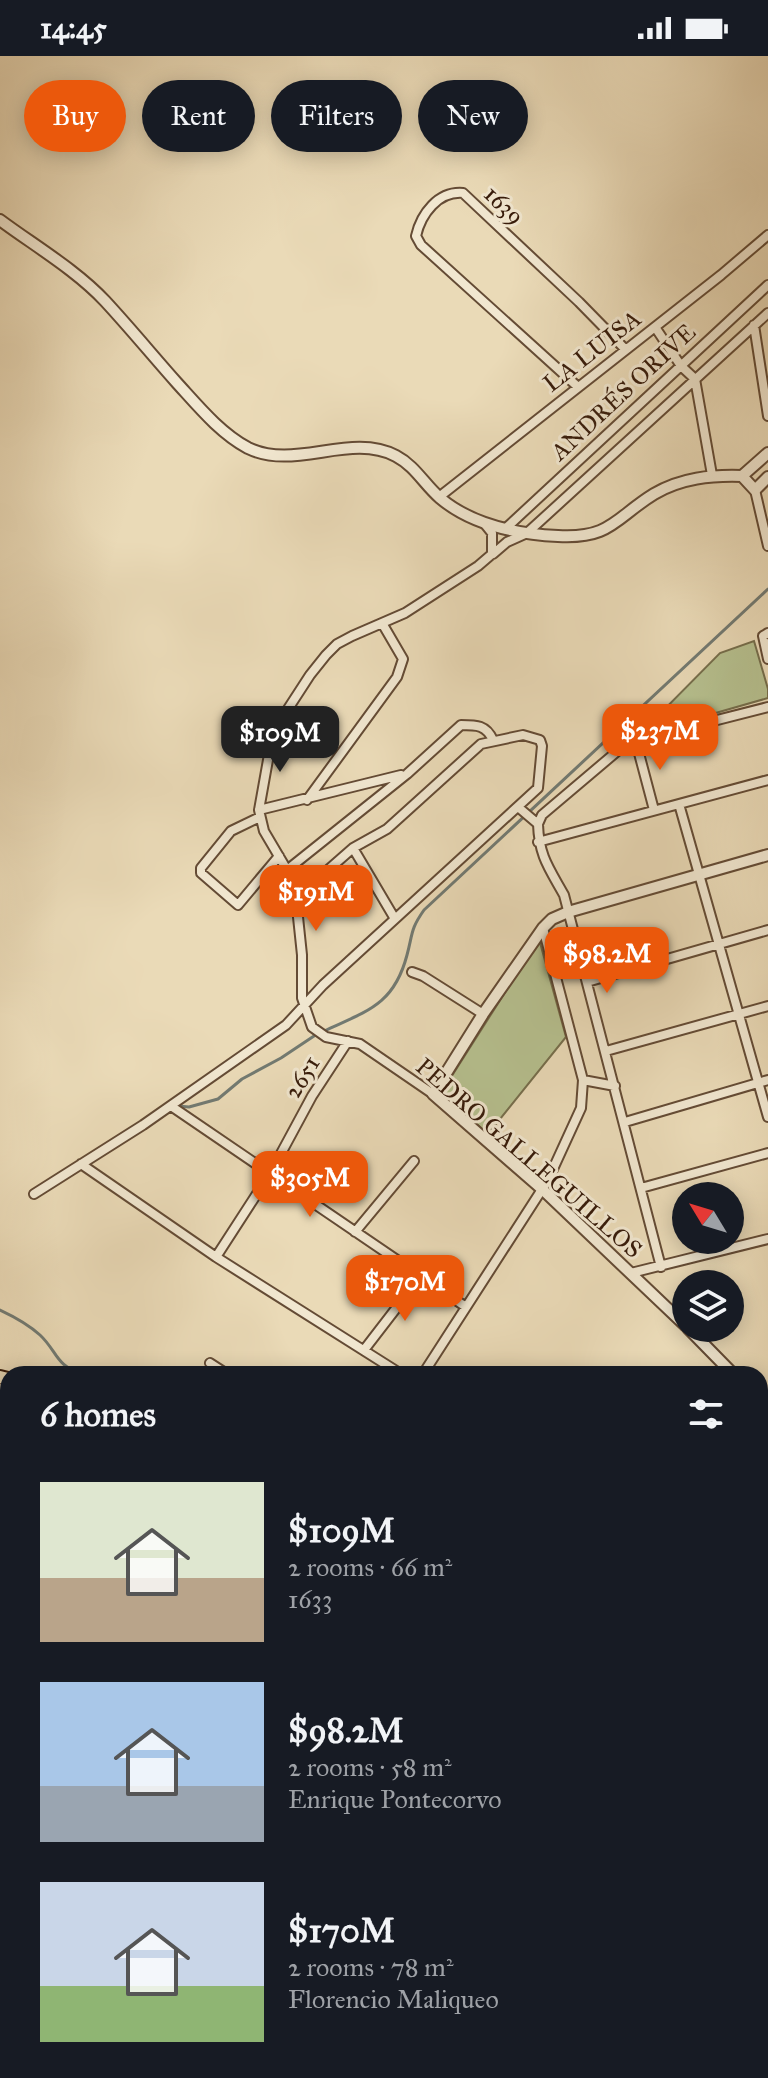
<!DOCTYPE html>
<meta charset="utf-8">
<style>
body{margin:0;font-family:"IM FELL Great Primer",serif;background:#242831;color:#f1f3f6;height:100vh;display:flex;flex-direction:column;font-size:30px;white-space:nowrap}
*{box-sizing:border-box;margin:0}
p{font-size:26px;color:#9ea1a6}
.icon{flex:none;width:44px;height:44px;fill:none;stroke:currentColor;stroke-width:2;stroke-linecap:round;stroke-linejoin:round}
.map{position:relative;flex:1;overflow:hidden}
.sheet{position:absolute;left:0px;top:1310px;width:768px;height:712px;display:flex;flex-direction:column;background:#171b24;border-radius:24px 24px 0 0;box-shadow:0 4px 20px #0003}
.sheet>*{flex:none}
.guide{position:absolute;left:24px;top:24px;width:720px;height:72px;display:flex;gap:16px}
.needle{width:52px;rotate:308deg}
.controls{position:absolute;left:672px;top:1126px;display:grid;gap:16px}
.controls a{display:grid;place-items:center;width:72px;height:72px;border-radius:50%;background:#171b24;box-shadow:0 4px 20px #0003;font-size:40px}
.price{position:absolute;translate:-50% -68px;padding:0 18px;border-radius:16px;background:#ea580c;color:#fff;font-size:26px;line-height:52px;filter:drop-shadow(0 2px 4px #0008)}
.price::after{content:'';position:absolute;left:50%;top:48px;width:24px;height:18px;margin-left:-12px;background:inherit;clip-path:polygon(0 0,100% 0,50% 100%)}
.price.active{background:#222;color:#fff}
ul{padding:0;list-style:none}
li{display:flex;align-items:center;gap:24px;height:200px;padding:0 40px}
li span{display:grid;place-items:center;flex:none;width:224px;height:160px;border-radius:0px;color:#555}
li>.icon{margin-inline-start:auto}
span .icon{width:96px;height:96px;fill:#fffc;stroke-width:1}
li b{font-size:34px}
h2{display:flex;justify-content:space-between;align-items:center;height:96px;padding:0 40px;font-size:34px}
.chip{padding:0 28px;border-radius:36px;background:#171b24;box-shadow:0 4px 20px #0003;font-size:28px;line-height:72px}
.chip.active{background:#ea580c;color:#fff}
.status{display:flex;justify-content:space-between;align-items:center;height:56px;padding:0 40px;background:#171b24;direction:ltr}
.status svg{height:22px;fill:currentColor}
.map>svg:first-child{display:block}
</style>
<div class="status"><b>14:45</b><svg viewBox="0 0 49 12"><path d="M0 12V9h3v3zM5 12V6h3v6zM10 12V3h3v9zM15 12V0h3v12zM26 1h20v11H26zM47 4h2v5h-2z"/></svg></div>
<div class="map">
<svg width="768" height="2022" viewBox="0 0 768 2022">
<rect width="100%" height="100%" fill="#eadab7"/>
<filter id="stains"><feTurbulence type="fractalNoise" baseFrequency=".0025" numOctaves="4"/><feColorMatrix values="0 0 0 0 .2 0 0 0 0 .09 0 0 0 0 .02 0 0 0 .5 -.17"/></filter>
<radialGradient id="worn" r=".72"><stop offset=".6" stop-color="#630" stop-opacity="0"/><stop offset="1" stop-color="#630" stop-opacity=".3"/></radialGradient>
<!-- green -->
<path fill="#b6c08f" stroke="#766e4c" stroke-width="2" d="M754,585l14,48v9l-129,37 81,-82z
M539,883l27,98 -78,97 -47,-41z
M425,2014h117l-6,8h-102z"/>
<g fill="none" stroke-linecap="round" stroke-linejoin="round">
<!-- stream -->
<path stroke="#727a72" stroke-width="3" d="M324,975c43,-20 70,-26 83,-76 6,-22 3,-25 17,-45l344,-321
M178,1050l11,1 29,-8 24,-20 39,-21 36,-24
M0,1254c15,7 28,14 40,25 18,17 15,31 43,39
M760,1378l8,-7"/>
<!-- minor casing -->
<g stroke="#644b35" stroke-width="12">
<path id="minor" d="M754,269l14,91
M655,271l26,39 14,13 17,96
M578,331l-157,-142 -5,-9c5,-22 22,-45 47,-43l116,109 46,47
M755,434l13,56
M439,441l282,-222 47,-40
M505,473l263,-244
M493,498l14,-12 20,-9 241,-220
M768,577l-5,3 5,23
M636,686l18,68
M307,744l90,-123 6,-18 -21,-36
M679,748l89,313
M518,751l20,17c1,32 11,44 26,71l97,372
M259,754l142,-35
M260,761l-29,14 -30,37v5l37,32 41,-49
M538,768l4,-9 85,-72 141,-36
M538,786l230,-62
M353,792l42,71
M287,814l120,-96 54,-49c16,0 25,0 32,15
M412,916l11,4 60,38
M587,926l181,-52
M606,995l162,-45
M583,1024l32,6
M433,1038l-73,-50 -34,-7 -14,-10 -10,-29v-43l-6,-57 -9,-28 -23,-39 -5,-21 14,-78 37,-57 16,-20 11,-11 15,-8 53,-23 73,-47 14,-12v-21l-8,-10
M171,1050l295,201
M625,1066l143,-42
M81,1108l135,93 185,117
M641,1132l127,-35
M34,1138l109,-69 143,-100 37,-40 215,-197 4,-42 -2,-6 -17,-5 -42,9 -94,85 -34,19 -57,50
M355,1176l59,-71
M216,1201l55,-85 41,-76 36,-55
M631,1217l137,-34
M364,1294l57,-74
M210,1307l17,11
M423,1318l125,-194 33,-72 2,-28 -40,-152
M0,1375l8,4
M760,1705l8,-3
M760,1753l8,-3
M760,1817l8,-3
M760,1874l8,-3
M385,2022l5,-8"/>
</g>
<!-- tertiary casing -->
<g stroke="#644b35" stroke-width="14">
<path id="tertiary" d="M0,164c35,26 76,50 105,81 25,27 48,55 72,82 21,23 43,50 71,65 47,23 102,-16 148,8 19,10 28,28 44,42 32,27 77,36 118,38 53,3 57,-18 96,-42 27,-16 57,-19 88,-18
M742,420l13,14 13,-13
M742,420l26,-23
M686,1270l-144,-137 -109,-95 50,-80 60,-86 9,-9 16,-7 200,-57
M688,1272l45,46
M760,1346l8,8
M0,1586l8,-2
M760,1648l8,-3"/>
</g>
<!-- primary casing -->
<g stroke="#371b0a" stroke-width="16">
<path id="primary" d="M760,1438l8,-11"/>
</g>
<!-- trunk casing -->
<g stroke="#371b0a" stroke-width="16">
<path id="trunk" d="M0,1321l8,2
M0,1334l8,2
M760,1399l8,-5
M760,1572l8,2
M760,1583l8,3"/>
</g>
<!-- minor -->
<use href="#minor" stroke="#f1e7d0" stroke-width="8"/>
<!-- tertiary -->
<use href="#tertiary" stroke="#f1e7d0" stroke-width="10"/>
<!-- primary -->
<use href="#primary" stroke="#eadab7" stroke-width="12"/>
<!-- trunk -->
<use href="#trunk" stroke="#eadab7" stroke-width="12"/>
</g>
<g text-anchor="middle" stroke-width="6" stroke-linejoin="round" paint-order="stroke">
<!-- street labels -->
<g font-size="24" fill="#371b0a" stroke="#f1e7d0">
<text transform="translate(504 149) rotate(43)" y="8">1639</text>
<text transform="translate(592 295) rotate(-38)" y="8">LA LUISA</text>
<text transform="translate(623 336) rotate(-43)" y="8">ANDRÉS ORIVE</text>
<text transform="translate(302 1021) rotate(-58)" y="8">2651</text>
<text transform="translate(529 1102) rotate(41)" y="8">PEDRO GALLEGUILLOS</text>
</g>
</g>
<rect width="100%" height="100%" filter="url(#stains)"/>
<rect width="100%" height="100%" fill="url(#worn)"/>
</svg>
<div class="controls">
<a><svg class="needle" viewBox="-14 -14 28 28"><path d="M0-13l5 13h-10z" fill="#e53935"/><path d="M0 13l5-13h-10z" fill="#9ea1a6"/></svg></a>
<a><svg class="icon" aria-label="layers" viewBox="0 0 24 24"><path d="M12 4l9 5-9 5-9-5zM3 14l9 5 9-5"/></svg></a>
</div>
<b class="price" style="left:660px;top:716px">$237M</b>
<b class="price active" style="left:280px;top:718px">$109M</b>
<b class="price" style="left:316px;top:877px">$191M</b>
<b class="price" style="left:607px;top:939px">$98.2M</b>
<b class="price" style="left:310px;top:1163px">$305M</b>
<b class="price" style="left:405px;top:1267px">$170M</b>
<div class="guide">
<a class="chip active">Buy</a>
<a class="chip">Rent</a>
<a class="chip">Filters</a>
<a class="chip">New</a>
</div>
<section class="sheet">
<h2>6 homes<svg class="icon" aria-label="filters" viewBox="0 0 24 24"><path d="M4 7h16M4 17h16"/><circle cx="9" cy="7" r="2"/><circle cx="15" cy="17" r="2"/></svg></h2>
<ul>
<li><span style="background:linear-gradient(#dfe7d0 60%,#b9a48a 0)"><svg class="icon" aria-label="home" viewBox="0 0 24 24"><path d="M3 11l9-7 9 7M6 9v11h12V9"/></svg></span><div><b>$109M</b><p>2 rooms · 66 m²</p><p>1633</p></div></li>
<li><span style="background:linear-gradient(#a9c7e8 65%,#9aa5b1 0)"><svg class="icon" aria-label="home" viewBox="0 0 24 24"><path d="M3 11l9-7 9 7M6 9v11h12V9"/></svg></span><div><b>$98.2M</b><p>2 rooms · 58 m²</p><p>Enrique Pontecorvo</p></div></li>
<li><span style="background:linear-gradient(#c9d6e8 65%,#8fb573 0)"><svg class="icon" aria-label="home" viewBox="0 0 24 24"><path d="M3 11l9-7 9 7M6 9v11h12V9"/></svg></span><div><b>$170M</b><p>2 rooms · 78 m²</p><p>Florencio Maliqueo</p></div></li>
</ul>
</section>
</div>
